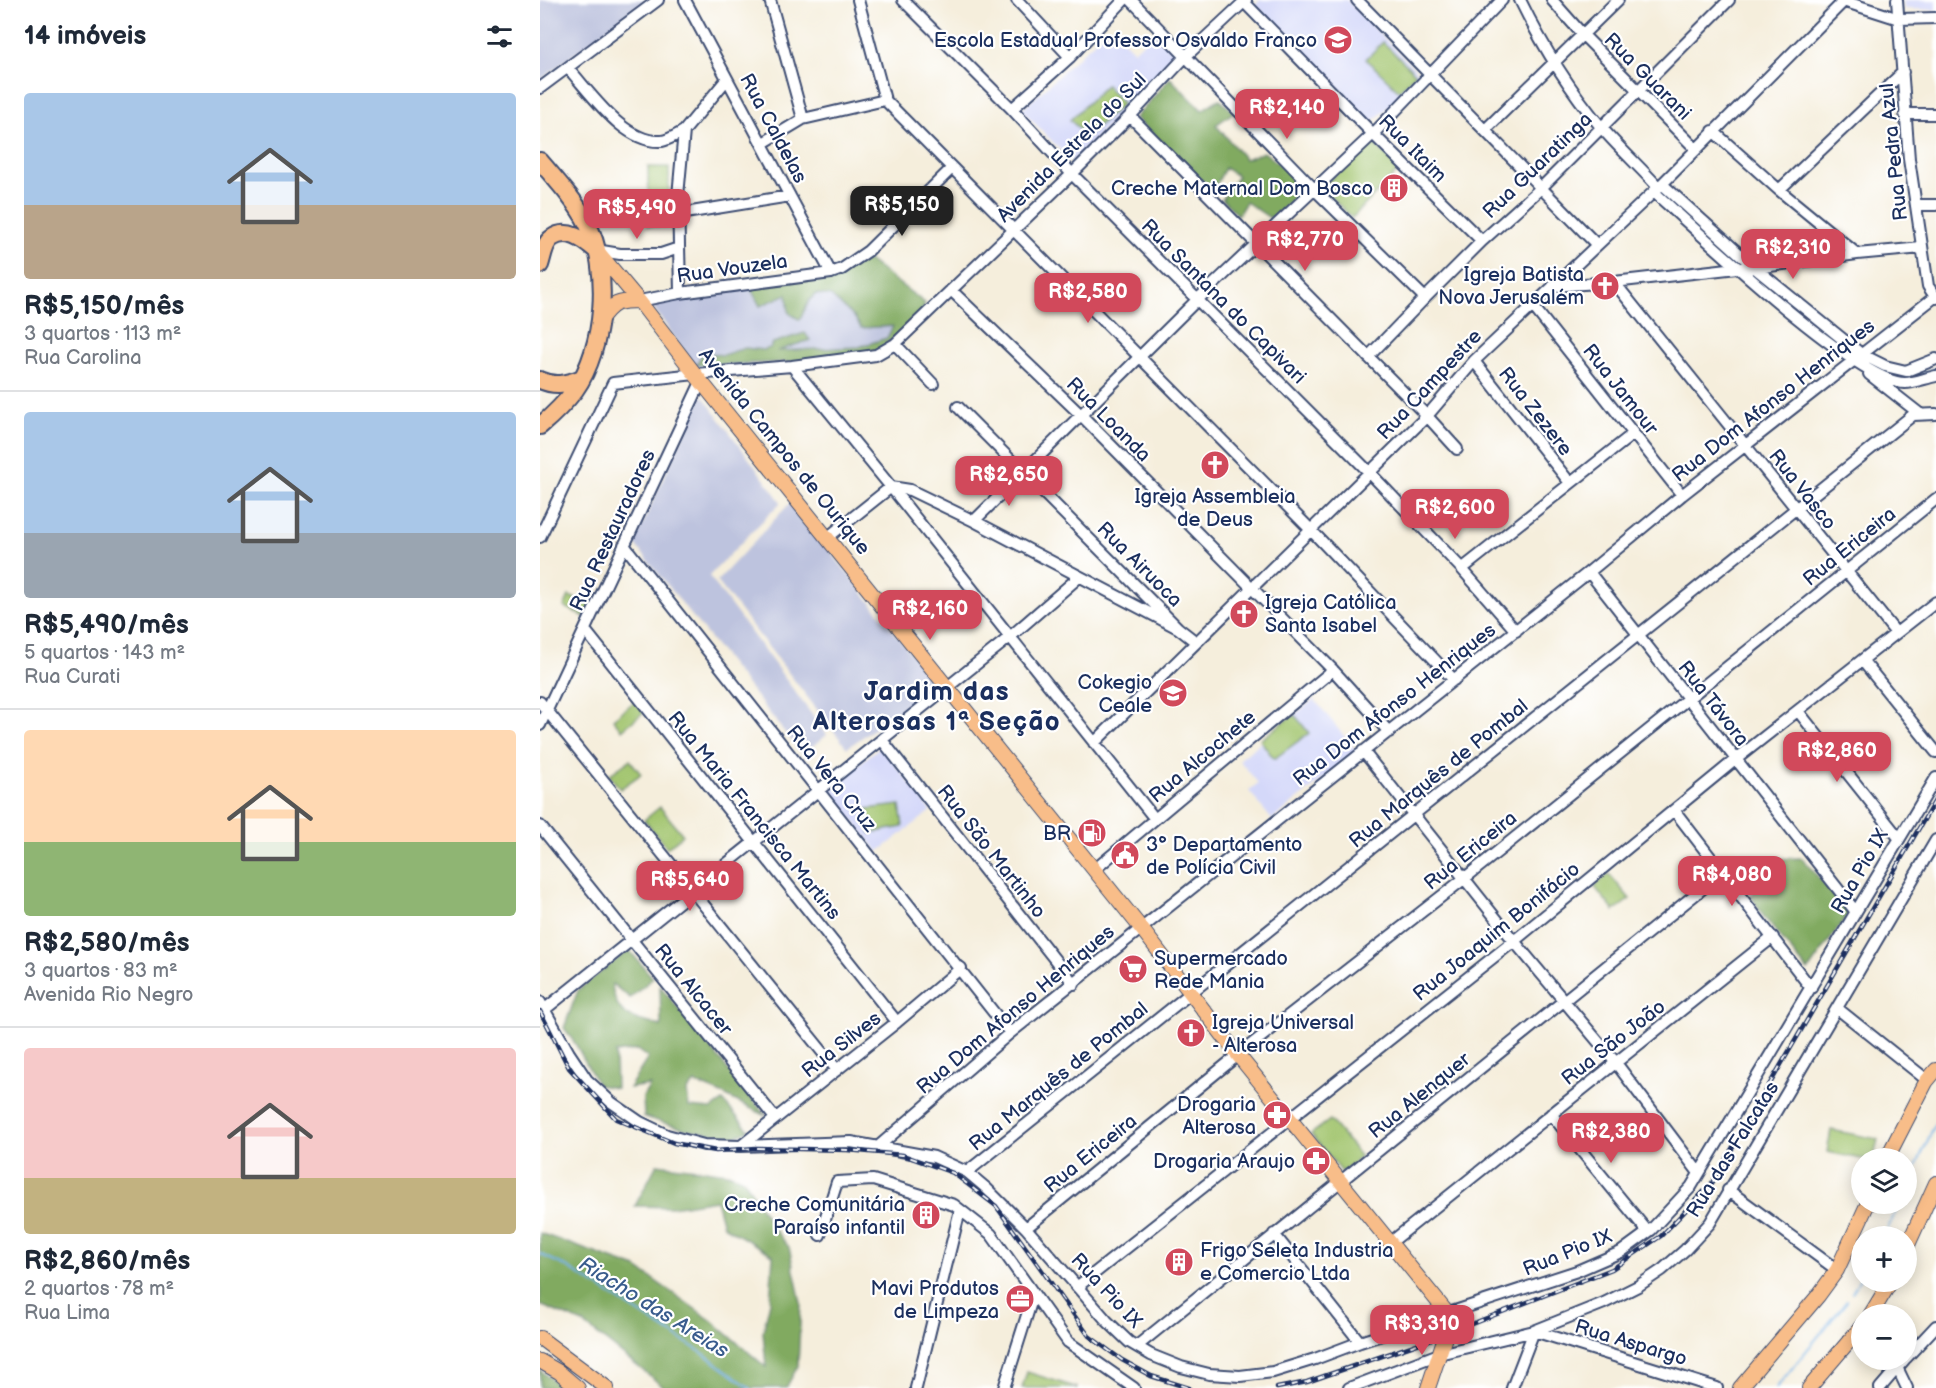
<!DOCTYPE html>
<html lang="pt">
<meta charset="utf-8">
<style>
body{margin:0;font-family:"Balsamiq Sans",sans-serif;background:#f6f6f7;color:#1f2937;height:100vh;display:flex;flex-direction:column;font-size:22px;white-space:nowrap}
*{box-sizing:border-box;margin:0}
p{font-size:20px;color:#747a83}
.icon{flex:none;width:33px;height:33px;fill:none;stroke:currentColor;stroke-width:2;stroke-linecap:round;stroke-linejoin:round}
.map{position:relative;flex:1;overflow:hidden}
.drawer{display:flex;flex-direction:column;background:#fff;width:540px}
.drawer>*{flex:none}
.tools{position:absolute;left:1311px;top:1148px;display:grid;gap:12px}
.tools a{display:grid;place-items:center;width:66px;height:66px;border-radius:50%;background:#fff;box-shadow:0 3px 15px #0003;font-size:30px}
.price{position:absolute;translate:-50% -51px;padding:0 14px;border-radius:12px;background:#d1495b;color:#fff;font-size:20px;line-height:39px;filter:drop-shadow(0 2px 3px #0008)}
.price::after{content:'';position:absolute;left:50%;top:36px;width:18px;height:14px;margin-left:-9px;background:inherit;clip-path:polygon(0 0,100% 0,50% 100%)}
.price.current{background:#222;color:#fff}
ul{padding:0;list-style:none}
li{display:grid;align-content:center;gap:12px;height:318px;padding:0 24px}
li+li{border-top:2px solid #e0e1e3}
li span{display:grid;place-items:center;height:186px;border-radius:6px;color:#555}
li>.icon{margin-inline-start:auto}
span .icon{width:108px;height:108px;fill:#fffc;stroke-width:1}
li b{font-size:26px}
h2{display:flex;justify-content:space-between;align-items:center;height:72px;padding:0 24px;font-size:26px}
main{display:flex;flex:1;min-height:0}
.map>svg:first-child{display:block}
</style>
<main>
<section class="drawer">
<h2>14 imóveis<svg class="icon" aria-label="filters" viewBox="0 0 24 24"><path d="M4 7h16M4 17h16"/><circle cx="9" cy="7" r="2"/><circle cx="15" cy="17" r="2"/></svg></h2>
<ul>
<li><span style="background:linear-gradient(#a9c7e8 60%,#b9a48a 0)"><svg class="icon" aria-label="home" viewBox="0 0 24 24"><path d="M3 11l9-7 9 7M6 9v11h12V9"/></svg></span><div><b>R$5,150/mês</b><p>3 quartos · 113 m²</p><p>Rua Carolina</p></div></li>
<li><span style="background:linear-gradient(#a9c7e8 65%,#9aa5b1 0)"><svg class="icon" aria-label="home" viewBox="0 0 24 24"><path d="M3 11l9-7 9 7M6 9v11h12V9"/></svg></span><div><b>R$5,490/mês</b><p>5 quartos · 143 m²</p><p>Rua Curati</p></div></li>
<li><span style="background:linear-gradient(#ffd9b3 60%,#8fb573 0)"><svg class="icon" aria-label="home" viewBox="0 0 24 24"><path d="M3 11l9-7 9 7M6 9v11h12V9"/></svg></span><div><b>R$2,580/mês</b><p>3 quartos · 83 m²</p><p>Avenida Rio Negro</p></div></li>
<li><span style="background:linear-gradient(#f6c9c9 70%,#c2b280 0)"><svg class="icon" aria-label="home" viewBox="0 0 24 24"><path d="M3 11l9-7 9 7M6 9v11h12V9"/></svg></span><div><b>R$2,860/mês</b><p>2 quartos · 78 m²</p><p>Rua Lima</p></div></li>
</ul>
</section>
<div class="map">
<svg width="1396" height="1388" viewBox="0 0 1396 1388">
<rect width="100%" height="100%" fill="#fff"/>
<filter id="ink" filterUnits="userSpaceOnUse"><feTurbulence type="fractalNoise" baseFrequency=".0167" numOctaves="2"/><feDisplacementMap in="SourceGraphic" scale="12" xChannelSelector="R" yChannelSelector="G"/><feConvolveMatrix kernelMatrix="1 2 1 2 8 2 1 2 1" color-interpolation-filters="sRGB"/></filter>
<filter id="wash" filterUnits="userSpaceOnUse"><feTurbulence type="fractalNoise" baseFrequency=".008" numOctaves="4" result="noise"/><feDisplacementMap in="SourceGraphic" scale="24" xChannelSelector="R" yChannelSelector="G"/><feGaussianBlur stdDeviation="1.35" result="paint"/><feColorMatrix in="noise" values="0 0 0 0 0 0 0 0 0 0 0 0 0 0 0 0 0 1.4 0 .05"/><feComposite in="paint" operator="in"/></filter>
<g filter="url(#wash)">
<rect width="100%" height="100%" fill="#f5eedc"/>
<!-- built -->
<path fill="#d4d8f9" d="M720,0h87l75,76 -51,47 -116,-118z
M1363,0h33v10l-32,-1z
M570,27l24,24 20,-19 23,24 -105,106 -50,-52z
M774,699l43,53 -85,68 -23,-29 9,-8 -19,-23z
M341,746l50,65 -53,41 -50,-63z"/>
<!-- industrial -->
<path fill="#bdc3de" d="M0,0h105l-105,80z
M328,259l58,52 -51,42 -177,17 -48,-67 193,-33z
M162,395l79,107 -72,74 118,159 -25,19 -168,-211z
M251,502l145,183 -89,63 -130,-167z"/>
<!-- green -->
<path fill="#a2c56e" stroke="#5e7a66" stroke-width="1.5" d="M843,42l33,32 -17,17 -33,-32z
M566,85l17,19 -36,32 -17,-16z
M830,139l30,30 -48,49 -30,-30z
M108,167h21v60l-21,-1z
M29,596l22,9 -6,12 -21,-10z
M95,701l9,11 -22,18 -9,-11z
M754,714l15,19 -35,26 -14,-19z
M90,760l11,14 -21,15 -11,-14z
M360,805l3,22 -33,6 -3,-24z
M120,807l23,28 -16,13 -23,-28z
M1069,874l21,25 -16,12 -20,-25z
M790,1120l31,37 -19,15 -31,-38z
M1291,1130l47,9 -4,19 -13,1 -34,-7z
M487,1372l51,16h-56z"/>
<!-- forest -->
<path fill="#81aa61" stroke="#4e6c60" stroke-width="1.5" d="M630,78l32,32 17,-11 15,13 -18,13 29,34 19,-7 41,33 -23,25 -12,8 -24,-16 -8,13 -16,-16 16,-23 -13,-8 -12,23 -78,-73z
M328,260l57,43 -4,12 -23,22 -24,15 -80,10 -98,3 7,-12 20,2 22,-7 19,2 6,-2 3,-5 32,-10 5,7 -33,11 82,-4 28,-9 6,-12 -32,2 -6,-10 -24,-22 -15,-2 -7,7 -9,19 -11,-7 -2,-19 -27,12 -10,-19 96,-17z
M1262,858l47,55 -41,58 -44,-54 -13,-21 21,-23 2,-14z
M89,950l24,28 -23,20 -18,-14c4,34 20,34 49,42l-1,-40 106,130 -42,-21 -29,-12 -8,8 2,16 22,2 12,-8 26,29 -15,7 -49,-8 -41,-12 -1,-20 7,-12 -21,3 19,-30 -11,-8 -22,3 1,35 -18,-3 -22,-40 -12,-17 14,-38z
M117,1164l71,9 16,6 27,46 18,22 12,56 -3,63 -12,22h-121l-82,-65 -43,-18v-72l97,35 74,52 55,47 -3,-35 7,-30 3,-47 -50,-29 -7,-26 -44,7 -37,-1z
M0,1370l23,18h-23z"/>
<g fill="none" stroke-linecap="round" stroke-linejoin="round">
<!-- stream -->
<path stroke="#71afe4" stroke-width="2" d="M1179,242l18,17
M1218,278l77,62
M1368,375l16,-2 12,-5
M1366,1189l30,-67
M1344,1236l16,-33
M0,1254l25,12 139,88 46,34
M1312,1293l10,-18
M1236,1388l71,-87"/>
</g>
</g>
<g filter="url(#ink)">
<g fill="none" stroke-linecap="round" stroke-linejoin="round">
<!-- minor casing -->
<g stroke="#3c4c71" stroke-width="14">
<path id="minor" d="M145,0l146,273
M230,0l33,119
M318,0l27,100 425,429 144,151
M363,0l109,109 60,65 297,298 93,97 54,62
M477,0l53,57
M591,0l184,190 110,108
M817,0l240,245
M980,0c22,45 49,89 81,127 18,21 39,40 57,60
M1012,0l31,35 113,114
M1300,0l59,19 37,-1
M1357,0l12,159 19,127 8,12
M704,2l129,132 109,107
M28,68c23,25 56,76 94,73 7,-1 16,-7 22,-10
M0,88l118,-88
M472,109l58,-52 54,-57
M1365,114h31
M590,116l297,300 30,33
M945,130l133,-130
M1173,131l66,59 78,64
M223,143l40,-24 82,-19
M1122,184l93,84 106,86 24,12 21,5 30,-12
M1239,190l124,-118
M1114,192c40,36 204,192 251,191 9,0 21,-5 31,-7
M1376,205h20
M139,214l111,-18
M56,250l24,4h41l18,-6
M1074,282l282,351
M1013,286l61,-4 123,-14h18l102,-14 65,-6
M411,290l131,126 251,254 56,62
M140,293l-2,-97 6,-65 43,-52
M99,301l41,-8 151,-20 11,-4 26,-18 84,-83
M992,305l150,190
M355,344l38,40
M828,357l57,-59 57,-57 59,-53 188,-188
M934,361l96,122
M252,366l99,121 264,332
M1329,374l51,40
M418,407l220,221 18,14
M434,521l224,-222 175,-165 129,-134
M0,537l73,-154 82,-9 97,-8 84,-11 19,-11 177,-170 58,-58 56,-60 60,-56
M287,538l64,-51 19,3 64,31 204,107
M84,545l386,488
M922,569l171,-135
M1049,572l267,340
M45,630l312,392
M1322,660l74,92
M0,702l297,368
M1258,711l101,127
M0,725l161,-343
M342,740l192,244
M554,743l333,-327 47,-55 188,-177 182,-183
M823,751l151,190 102,122 83,110
M1134,810l137,178
M0,826l235,292
M554,870l239,-200
M0,1002l29,51 18,27 24,22 29,20 27,13 37,10 37,1 110,-4 83,15 33,15 19,16 40,40 81,93 22,21 22,13 30,12 28,7 31,2 33,-4 42,-13 45,-17 217,-71 44,-19 30,-22 40,-43 245,-409
M1298,1009l89,71
M4,1010l466,-373 69,-60
M1011,1114l97,118
M340,1145l130,-112 579,-461 93,-77 254,-199
M201,1146l156,-124 64,-54
M427,1172l946,-757 23,-1
M1188,1190l109,80
M486,1228l212,-173 227,-177 471,-379
M734,1234l86,108
M280,1235l17,-53 36,-2 81,25 37,29 77,108 66,46
M850,1243l383,-306
M537,1287l437,-346 221,-181 201,-158
M597,1346l586,-474
M1366,1358l30,-32
M1353,1359l14,29
M376,1388l44,-178
M464,1388l29,-92
M809,1388l90,-34 95,-23 70,-28 34,-17 24,-16 23,-20 25,-27 226,-383
M972,1388l22,-57 183,57
M1340,1388l25,-29"/>
</g>
<!-- major casing -->
<g stroke="#3c4c71" stroke-width="16">
<path id="major" d="M58,252l41,49 56,73 446,554 97,127 210,259 -2,20 -18,54
M60,320c13,-18 18,-19 39,-19
M1347,1158l39,-76 10,-12
M1366,1249l30,-66
M1331,1314l20,-33
M0,1338l67,50
M0,1361l19,11 19,16
M1200,1388l78,-92 19,-26 31,-67
M1269,1388l53,-62"/>
</g>
<!-- highway casing -->
<g stroke="#3c4c71" stroke-width="20">
<path id="highway" d="M0,161c16,19 35,39 47,62 24,45 18,125 -12,167 -10,13 -22,25 -35,36
M0,265c3,-8 4,-22 12,-27 15,-11 32,2 44,12
M0,380c16,7 26,4 42,-2"/>
</g>
<!-- minor -->
<use href="#minor" stroke="#fff" stroke-width="10"/>
<!-- major -->
<use href="#major" stroke="#f8bd89" stroke-width="14"/>
<!-- highway -->
<use href="#highway" stroke="#f8bd89" stroke-width="16"/>
<!-- rail casing -->
<g stroke="#1b2f5e" stroke-width="4.5">
<path id="rail" d="M0,1011l29,57 47,51 58,24 42,8 40,-3 91,2 56,5 50,18 43,33 93,130 33,24 29,16 38,12
M737,1388l30,-6 139,-48 166,-65 49,-33 51,-53 224,-384"/>
</g>
<!-- rail -->
<use href="#rail" stroke="#fff" stroke-width="2" stroke-dasharray="7" stroke-linecap="butt"/>
</g>
</g>
<!-- icons -->
<defs>
<g id="school-disc" transform="scale(1.5)"><circle r="9.5" fill="#d1495b" stroke="#fff"/><path d="M0-5L7-2L0 1L-7-2ZM-4 1L0 2.5L4 1V4Q0 6-4 4Z" fill="#fff"/></g>
<g id="building-disc" transform="scale(1.5)"><circle r="9.5" fill="#d1495b" stroke="#fff"/><path d="M-4-6H4V6H1V3H-1V6H-4ZM-2.5-4.3h1.7v1.8h-1.7ZM.8-4.3h1.7v1.8H.8ZM-2.5-1h1.7V.8h-1.7ZM.8-1h1.7V.8H.8Z" fill="#fff"/></g>
<g id="church-disc" transform="scale(1.5)"><circle r="9.5" fill="#d1495b" stroke="#fff"/><path d="M-1.2-6h2.4v3.5h3.3v2.4h-3.3V6h-2.4V-.1h-3.3v-2.4h3.3Z" fill="#fff"/></g>
<g id="fuel-disc" transform="scale(1.5)"><circle r="9.5" fill="#d1495b" stroke="#fff"/><path d="M-5.5-6h7V0h2V4h1.3V-2.5L3-4.5l.8-.8L6-3V5H2.5V1h-1V6h-7ZM-4.2-4.7v3.2H.2V-4.7Z" fill="#fff"/></g>
<g id="civic-disc" transform="scale(1.5)"><circle r="9.5" fill="#d1495b" stroke="#fff"/><path d="M-.6-6.5H3V-4.5H.6V-3L4-1V1h2V6H-6V1h2V-1L-.6-3ZM-1.2 2.5V6h2.4V2.5Z" fill="#fff"/></g>
<g id="supermarket-disc" transform="scale(1.5)"><circle r="9.5" fill="#d1495b" stroke="#fff"/><path d="M-6-5.5h2.5l.6 2H6L4.5 2H-2.5L-4.4-4H-6ZM-1.5 3.2a1.3 1.3 0 1 0 .1 0ZM3 3.2a1.3 1.3 0 1 0 .1 0Z" fill="#fff"/></g>
<g id="pharmacy-disc" transform="scale(1.5)"><circle r="9.5" fill="#d1495b" stroke="#fff"/><path d="M-2-6h4v4h4v4h-4v4h-4v-4h-4v-4h4Z" fill="#fff"/></g>
<g id="office-disc" transform="scale(1.5)"><circle r="9.5" fill="#d1495b" stroke="#fff"/><path d="M-6-3h4V-5.5h4V-3h4V5H-6ZM-1-4.5V-3h2v-1.5ZM-6 0V1H6V0Z" fill="#fff"/></g>
</defs>
<g fill-rule="evenodd">
<use href="#school-disc" x="798" y="40"/>
<use href="#building-disc" x="854" y="188"/>
<use href="#church-disc" x="1065" y="286"/>
<use href="#church-disc" x="675" y="465"/>
<use href="#church-disc" x="704" y="614"/>
<use href="#school-disc" x="633" y="693"/>
<use href="#fuel-disc" x="552" y="833"/>
<use href="#civic-disc" x="585" y="855"/>
<use href="#supermarket-disc" x="593" y="969"/>
<use href="#church-disc" x="651" y="1033"/>
<use href="#pharmacy-disc" x="737" y="1115"/>
<use href="#pharmacy-disc" x="776" y="1161"/>
<use href="#building-disc" x="386" y="1215"/>
<use href="#building-disc" x="639" y="1262"/>
<use href="#office-disc" x="480" y="1299"/>
</g>
<g text-anchor="middle" stroke-width="4.5" stroke-linejoin="round" paint-order="stroke">
<!-- poi labels -->
<g font-size="20" fill="#1b2f5e" stroke="#fff" text-anchor="end">
<text x="777" y="47">Escola Estadual Professor Osvaldo Franco</text>
<text x="833" y="195">Creche Maternal Dom Bosco</text>
<text x="1044" y="281">Igreja Batista<tspan x="1044" dy="23">Nova Jerusalém</tspan></text>
<text x="675" y="503" text-anchor="middle">Igreja Assembleia<tspan x="675" dy="23">de Deus</tspan></text>
<text x="725" y="609" text-anchor="start">Igreja Católica<tspan x="725" dy="23">Santa Isabel</tspan></text>
<text x="612" y="689">Cokegio<tspan x="612" dy="23">Ceale</tspan></text>
<text x="531" y="840">BR</text>
<text x="606" y="851" text-anchor="start">3° Departamento<tspan x="606" dy="23">de Polícia Civil</tspan></text>
<text x="614" y="965" text-anchor="start">Supermercado<tspan x="614" dy="23">Rede Mania</tspan></text>
<text x="672" y="1029" text-anchor="start">Igreja Universal<tspan x="672" dy="23">- Alterosa</tspan></text>
<text x="716" y="1111">Drogaria<tspan x="716" dy="23">Alterosa</tspan></text>
<text x="755" y="1168">Drogaria Araujo</text>
<text x="365" y="1211">Creche Comunitária<tspan x="365" dy="23">Paraíso infantil</tspan></text>
<text x="660" y="1257" text-anchor="start">Frigo Seleta Industria<tspan x="660" dy="23">e Comercio Ltda</tspan></text>
<text x="459" y="1295">Mavi Produtos<tspan x="459" dy="23">de Limpeza</tspan></text>
</g>
<!-- street labels -->
<g font-size="20" fill="#1b2f5e" stroke="#fff">
<text transform="translate(1108 76) rotate(45)" y="7">Rua Guarani</text>
<text transform="translate(234 128) rotate(62)" y="7">Rua Caldelas</text>
<text transform="translate(531 147) rotate(-45)" y="7">Avenida Estrela do Sul</text>
<text transform="translate(873 148) rotate(45)" y="7">Rua Itaim</text>
<text transform="translate(1353 152) rotate(-96)" y="7">Rua Pedra Azul</text>
<text transform="translate(997 165) rotate(-44)" y="7">Rua Guaratinga</text>
<text transform="translate(192 268) rotate(-8)" y="7">Rua Vouzela</text>
<text transform="translate(684 301) rotate(45)" y="7">Rua Santana do Capivari</text>
<text transform="translate(889 384) rotate(-47)" y="7">Rua Campestre</text>
<text transform="translate(1081 389) rotate(52)" y="7">Rua Jamour</text>
<text transform="translate(1233 400) rotate(-38)" y="7">Rua Dom Afonso Henriques</text>
<text transform="translate(996 411) rotate(52)" y="7">Rua Zezere</text>
<text transform="translate(569 419) rotate(45)" y="7">Rua Loanda</text>
<text transform="translate(245 451) rotate(51)" y="7">Avenida Campos de Ourique</text>
<text transform="translate(1263 489) rotate(52)" y="7">Rua Vasco</text>
<text transform="translate(72 530) rotate(-65)" y="7">Rua Restauradores</text>
<text transform="translate(1309 546) rotate(-39)" y="7">Rua Ericeira</text>
<text transform="translate(600 564) rotate(45)" y="7">Rua Airuoca</text>
<text transform="translate(1174 703) rotate(52)" y="7">Rua Távora</text>
<text transform="translate(854 704) rotate(-38)" y="7">Rua Dom Afonso Henriques</text>
<text transform="translate(662 756) rotate(-40)" y="7">Rua Alcochete</text>
<text transform="translate(898 773) rotate(-39)" y="7">Rua Marquês de Pombal</text>
<text transform="translate(292 778) rotate(51)" y="7">Rua Vera Cruz</text>
<text transform="translate(215 815) rotate(51)" y="7">Rua Maria Francisca Martins</text>
<text transform="translate(930 850) rotate(-39)" y="7">Rua Ericeira</text>
<text transform="translate(452 851) rotate(52)" y="7">Rua São Martinho</text>
<text transform="translate(1319 871) rotate(-60)" y="7">Rua Pio IX</text>
<text transform="translate(956 931) rotate(-39)" y="7">Rua Joaquim Bonifácio</text>
<text transform="translate(154 989) rotate(51)" y="7">Rua Alcacer</text>
<text transform="translate(475 1009) rotate(-40)" y="7">Rua Dom Afonso Henriques</text>
<text transform="translate(1073 1042) rotate(-38)" y="7">Rua São João</text>
<text transform="translate(301 1044) rotate(-38)" y="7">Rua Silves</text>
<text transform="translate(518 1076) rotate(-39)" y="7">Rua Marquês de Pombal</text>
<text transform="translate(879 1095) rotate(-39)" y="7">Rua Alenquer</text>
<text transform="translate(1192 1149) rotate(-58)" y="7">Rua das Falcatas</text>
<text transform="translate(550 1153) rotate(-39)" y="7">Rua Ericeira</text>
<text transform="translate(1027 1252) rotate(-22)" y="7">Rua Pio IX</text>
<text transform="translate(567 1290) rotate(47)" y="7">Rua Pio IX</text>
<text transform="translate(1091 1342) rotate(17)" y="7">Rua Aspargo</text>
</g>
<!-- water labels -->
<g font-size="21" font-style="italic" fill="#395c8d" stroke="#fff">
<text transform="translate(114 1307) rotate(32)" y="7">Riacho das Areias</text>
</g>
<!-- district labels -->
<g font-size="26" font-weight="bold" letter-spacing="1.5" fill="#1b2f5e" stroke="#fff">
<text x="397" y="700">Jardim das<tspan x="397" dy="30">Alterosas 1ª Seção</tspan></text>
</g>
</g>
</svg>
<div class="tools">
<a><svg class="icon" aria-label="layers" viewBox="0 0 24 24"><path d="M12 4l9 5-9 5-9-5zM3 14l9 5 9-5"/></svg></a>
<a>+</a>
<a>−</a>
</div>
<b class="price" style="left:747px;top:140px">R$2,140</b>
<b class="price current" style="left:362px;top:237px">R$5,150</b>
<b class="price" style="left:97px;top:240px">R$5,490</b>
<b class="price" style="left:765px;top:272px">R$2,770</b>
<b class="price" style="left:1253px;top:280px">R$2,310</b>
<b class="price" style="left:548px;top:324px">R$2,580</b>
<b class="price" style="left:469px;top:507px">R$2,650</b>
<b class="price" style="left:915px;top:540px">R$2,600</b>
<b class="price" style="left:390px;top:641px">R$2,160</b>
<b class="price" style="left:1297px;top:783px">R$2,860</b>
<b class="price" style="left:1192px;top:907px">R$4,080</b>
<b class="price" style="left:150px;top:912px">R$5,640</b>
<b class="price" style="left:1071px;top:1164px">R$2,380</b>
<b class="price" style="left:882px;top:1356px">R$3,310</b>
</div>
</main>
